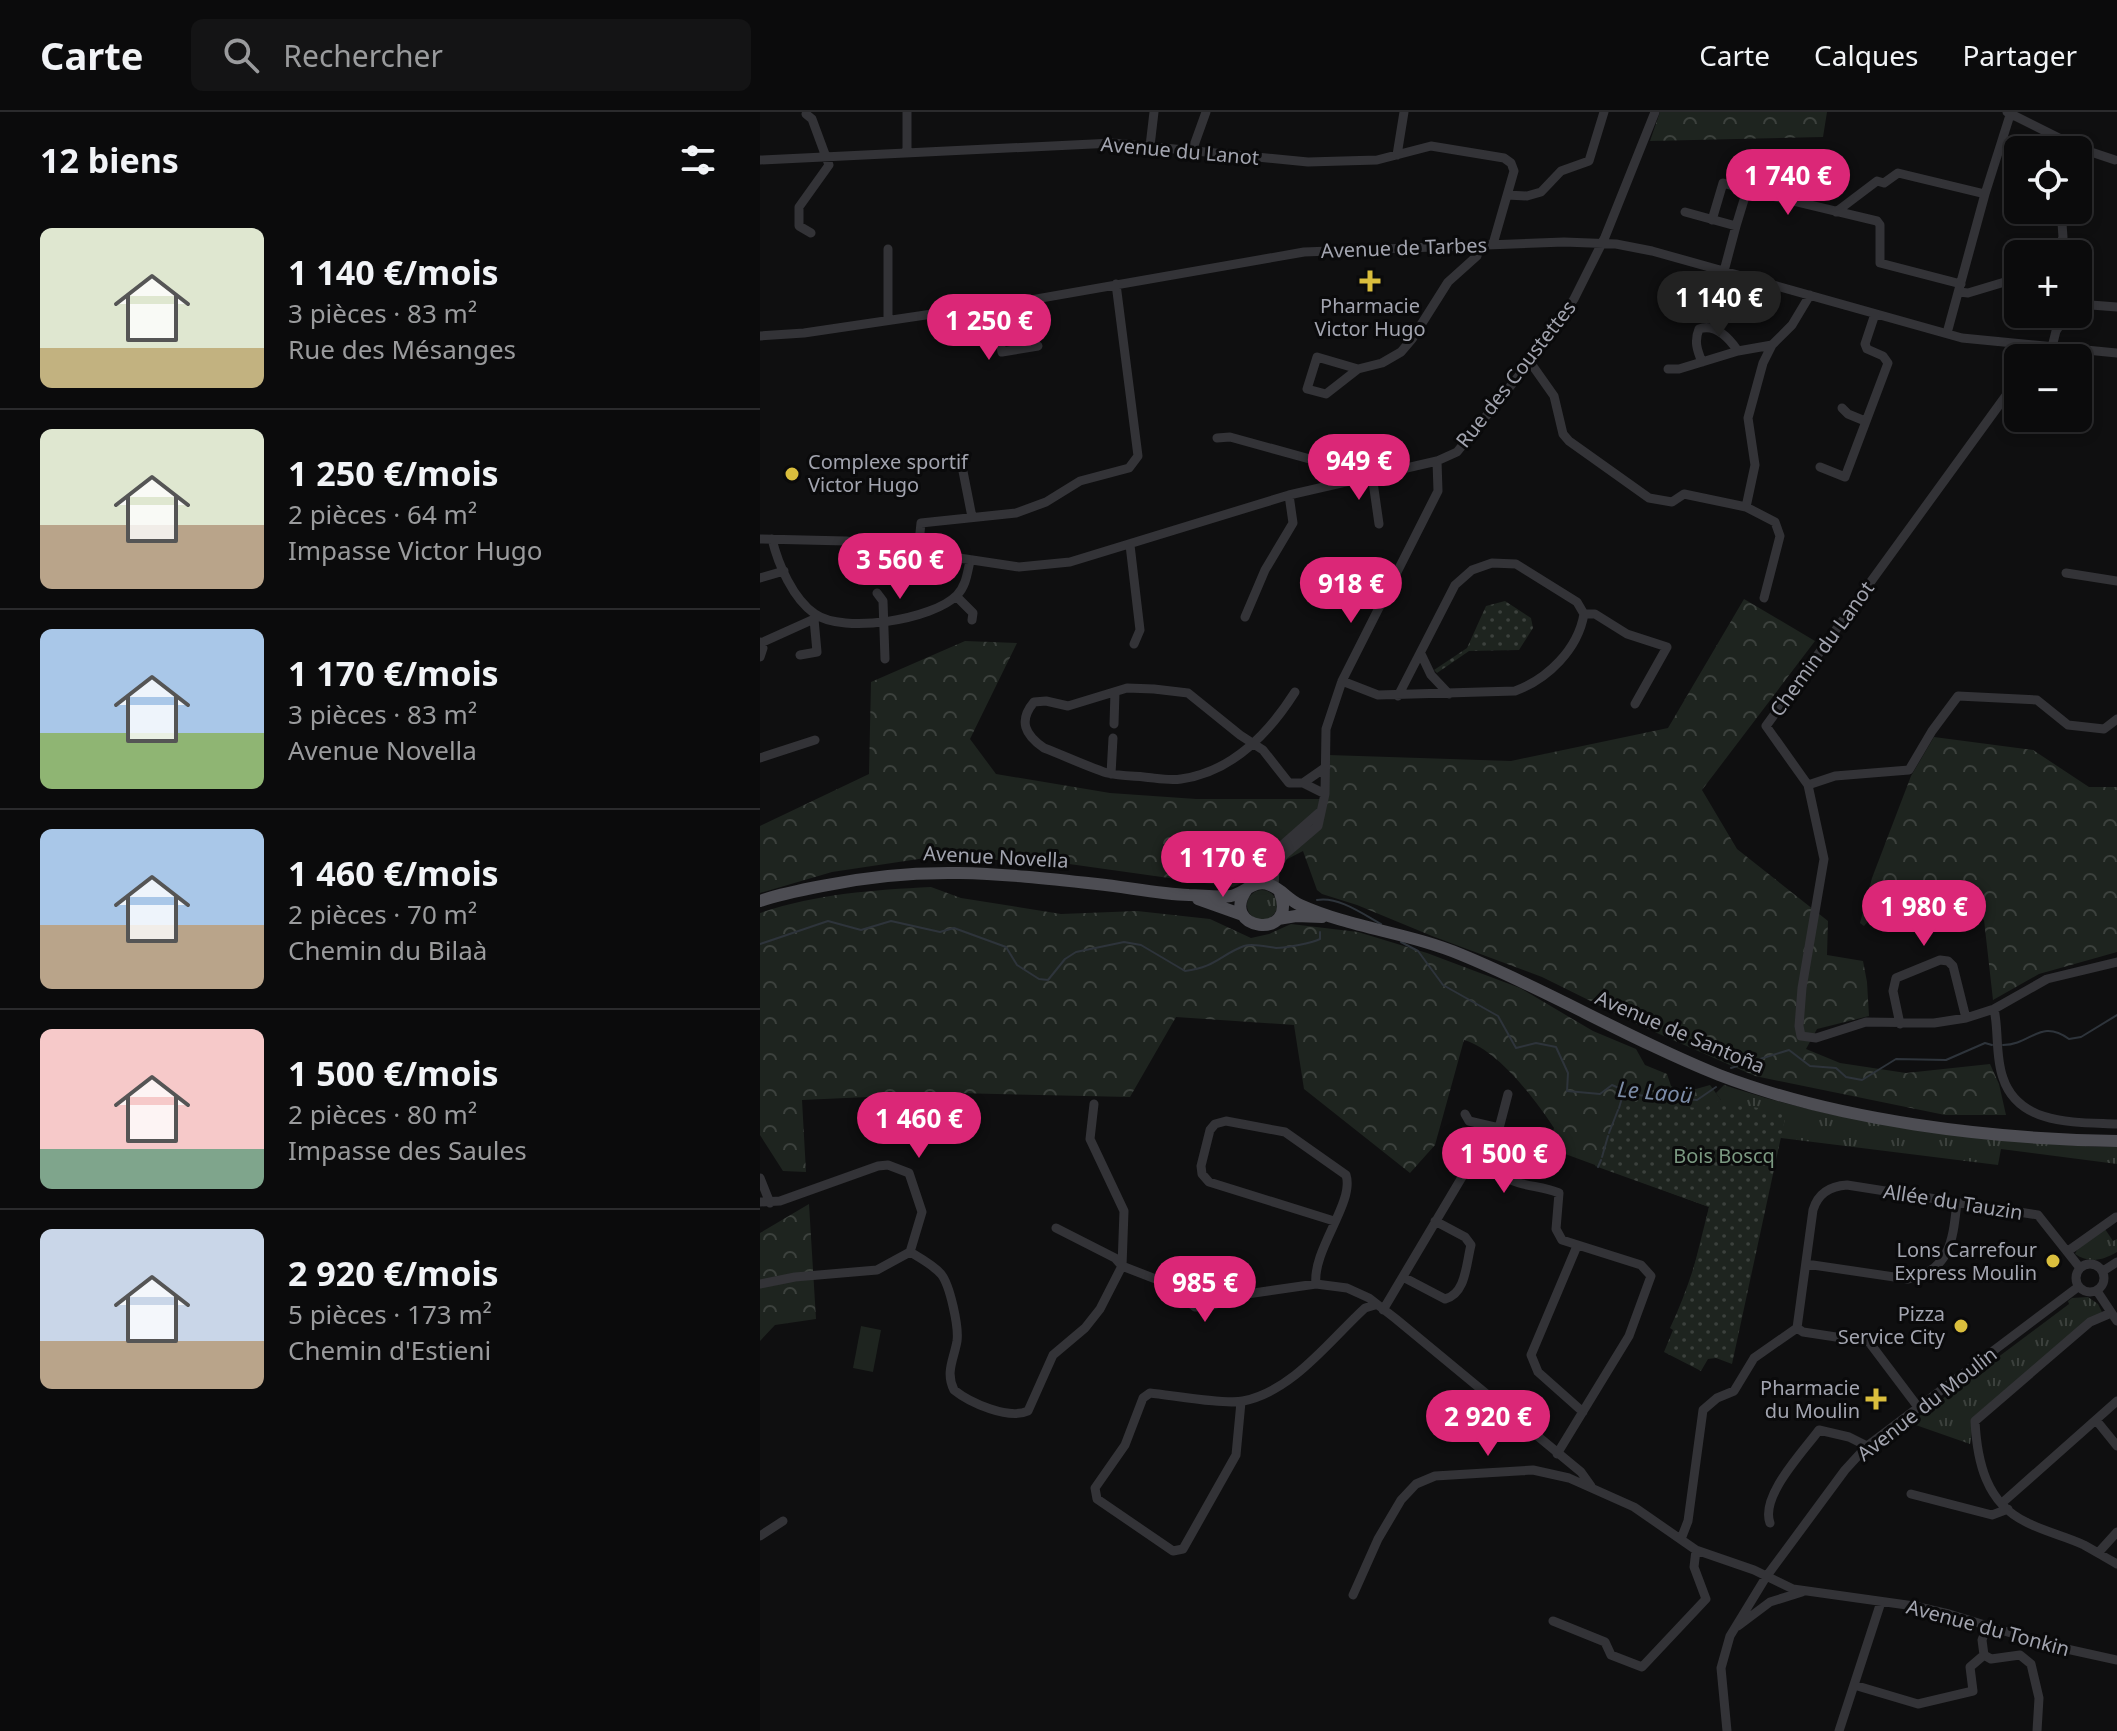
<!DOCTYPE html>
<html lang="fr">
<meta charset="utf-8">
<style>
body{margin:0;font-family:"Noto Sans",sans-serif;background:#141415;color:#f1f3f6;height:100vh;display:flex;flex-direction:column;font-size:30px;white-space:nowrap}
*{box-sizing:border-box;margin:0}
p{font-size:26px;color:#9a9b9d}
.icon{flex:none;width:44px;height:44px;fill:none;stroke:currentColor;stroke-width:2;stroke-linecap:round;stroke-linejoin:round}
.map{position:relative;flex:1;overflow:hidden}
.details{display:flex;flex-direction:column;background:#0b0b0c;width:760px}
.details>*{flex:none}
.controls{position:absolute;left:1244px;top:24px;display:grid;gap:16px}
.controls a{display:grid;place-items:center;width:88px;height:88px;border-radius:12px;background:#0b0b0c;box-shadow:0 4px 12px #0003,0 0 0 2px #2b2b2d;font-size:40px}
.price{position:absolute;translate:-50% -68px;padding:0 18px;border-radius:28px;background:#db2777;color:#fff;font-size:26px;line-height:52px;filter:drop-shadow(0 2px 4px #0008)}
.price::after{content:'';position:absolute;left:50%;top:48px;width:24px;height:18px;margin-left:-12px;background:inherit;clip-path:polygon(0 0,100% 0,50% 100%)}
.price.on{background:#222;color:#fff}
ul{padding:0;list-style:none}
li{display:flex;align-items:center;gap:24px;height:200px;padding:0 40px}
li+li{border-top:2px solid #2b2b2d}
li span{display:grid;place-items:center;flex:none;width:224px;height:160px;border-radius:12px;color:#555}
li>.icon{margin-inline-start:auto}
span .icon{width:96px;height:96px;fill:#fffc;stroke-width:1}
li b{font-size:34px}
h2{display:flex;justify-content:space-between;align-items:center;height:96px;padding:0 40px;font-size:34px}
header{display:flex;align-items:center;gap:48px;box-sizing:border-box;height:112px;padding:0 40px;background:#0b0b0c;border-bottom:2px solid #2b2b2d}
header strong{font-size:38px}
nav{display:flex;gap:44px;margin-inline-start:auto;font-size:28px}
.search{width:560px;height:72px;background:#141415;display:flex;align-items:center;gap:20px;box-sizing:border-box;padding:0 28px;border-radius:12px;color:#9a9b9d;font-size:30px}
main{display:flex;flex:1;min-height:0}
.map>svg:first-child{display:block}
</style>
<header>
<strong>Carte</strong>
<div class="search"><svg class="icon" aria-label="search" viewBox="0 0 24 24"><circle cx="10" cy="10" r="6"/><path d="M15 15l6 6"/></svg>Rechercher</div>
<nav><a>Carte</a><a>Calques</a><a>Partager</a></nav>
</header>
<main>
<section class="details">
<h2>12 biens<svg class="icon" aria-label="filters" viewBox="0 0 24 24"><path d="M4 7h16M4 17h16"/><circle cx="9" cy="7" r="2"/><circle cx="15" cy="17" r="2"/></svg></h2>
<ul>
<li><span style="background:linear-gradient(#dfe7d0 75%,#c2b280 0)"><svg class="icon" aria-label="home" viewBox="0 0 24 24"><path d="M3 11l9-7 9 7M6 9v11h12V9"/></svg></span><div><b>1 140 €/mois</b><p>3 pièces · 83 m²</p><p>Rue des Mésanges</p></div></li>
<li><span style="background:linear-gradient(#dfe7d0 60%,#b9a48a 0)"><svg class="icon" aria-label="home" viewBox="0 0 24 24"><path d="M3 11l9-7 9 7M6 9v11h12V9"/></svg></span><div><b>1 250 €/mois</b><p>2 pièces · 64 m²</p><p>Impasse Victor Hugo</p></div></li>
<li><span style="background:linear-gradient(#a9c7e8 65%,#8fb573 0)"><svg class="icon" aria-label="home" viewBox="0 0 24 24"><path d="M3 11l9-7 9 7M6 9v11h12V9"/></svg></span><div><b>1 170 €/mois</b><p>3 pièces · 83 m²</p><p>Avenue Novella</p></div></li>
<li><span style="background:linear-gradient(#a9c7e8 60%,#b9a48a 0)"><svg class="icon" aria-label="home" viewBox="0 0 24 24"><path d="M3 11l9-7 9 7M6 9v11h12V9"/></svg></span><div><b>1 460 €/mois</b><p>2 pièces · 70 m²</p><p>Chemin du Bilaà</p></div></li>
<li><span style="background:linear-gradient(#f6c9c9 75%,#7fa58c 0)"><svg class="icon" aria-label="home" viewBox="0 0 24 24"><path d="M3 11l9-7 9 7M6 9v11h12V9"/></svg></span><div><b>1 500 €/mois</b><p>2 pièces · 80 m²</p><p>Impasse des Saules</p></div></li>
<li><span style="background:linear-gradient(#c9d6e8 70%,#b9a48a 0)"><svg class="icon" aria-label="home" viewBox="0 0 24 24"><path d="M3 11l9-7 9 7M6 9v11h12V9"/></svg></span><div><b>2 920 €/mois</b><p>5 pièces · 173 m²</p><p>Chemin d'Estieni</p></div></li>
</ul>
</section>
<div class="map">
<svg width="1357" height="1619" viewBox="0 0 1357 1619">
<defs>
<pattern id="grass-tufts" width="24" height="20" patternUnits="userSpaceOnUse" patternTransform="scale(2)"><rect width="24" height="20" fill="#1e241f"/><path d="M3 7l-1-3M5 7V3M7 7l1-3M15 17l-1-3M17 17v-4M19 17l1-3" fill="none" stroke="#3c413d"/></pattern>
<pattern id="forest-crowns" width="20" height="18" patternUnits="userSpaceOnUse" patternTransform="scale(2)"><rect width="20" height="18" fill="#1e241f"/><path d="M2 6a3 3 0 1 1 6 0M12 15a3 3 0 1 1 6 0" fill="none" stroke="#3c413d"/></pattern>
<pattern id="park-dots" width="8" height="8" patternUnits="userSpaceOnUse" patternTransform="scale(2)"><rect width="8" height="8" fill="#1e241f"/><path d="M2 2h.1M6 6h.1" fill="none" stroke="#3c413d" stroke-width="1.8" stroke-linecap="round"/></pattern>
</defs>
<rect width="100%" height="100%" fill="#0f0f10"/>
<!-- grass -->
<path fill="url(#grass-tufts)" d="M487 793a15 15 0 1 1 30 0a15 15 0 1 1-30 0Z
M964,973c94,31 185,46 283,55 36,3 73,7 110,7v17l-116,-15 -3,16 -217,-27 -60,-38 -5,-7z
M1345,1117l8,12 4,-2v13c-14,8 -27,12 -42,2l3,-6z
M1328,1185l10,7 4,8 -128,107 -4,25 -60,-21 159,-119 -1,-3 4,-3z"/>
<!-- forest -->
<path fill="url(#forest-crowns)" d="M900,0h167l-4,25 -173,4z
M984,487l71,42 -113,149 35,59 91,72 -1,34 36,6 4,21 2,34 -52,13 -11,20 34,14 66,10 84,-9 9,20 7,31h-61l-190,-39 -114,-50 -99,-49 -110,-41 -75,-31 -35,-11 -5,-4 -14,-39 -70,36 -178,-25 -123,-5 -100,15 -72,21v-67l109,-52 2,-92 94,-41 52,2 -47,96 26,35 114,19 86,6h132v-44l183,6 157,-33z
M1174,625l99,13 56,37h28v165l-78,22 -46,26 -9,-80 -5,-4 -104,-2 -11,12 -4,-3 12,-45 39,-102z
M171,775l30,11 100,16 76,-3 73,8 41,19 18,-4 22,-10 67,8 69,21 93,35 73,43 43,18 9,16 22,9 4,12 11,7 28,-8 11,15 58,14 -99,209 29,-116 -160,-59 5,-20c-19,-29 -56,-78 -90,-88l-29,105 -25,28 -106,-84 -10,-64 -118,-8 -46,80 -174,-4 -154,7 4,72 -23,-1 -23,-36v-222c55,-19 113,-23 171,-26z
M49,1092l7,115 -41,6 -15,16v-108z"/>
<!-- park -->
<path fill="url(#park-dots)" d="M745,489l26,17 2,10 -14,22 -50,1 -32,22 -3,-3 33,-22 19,-42z
M863,985l79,12 19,-9 65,14 -54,250 -16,-6 -8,1 -7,12 -37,-19 9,-22 -3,-2c18,-38 31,-80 39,-121l-114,-41z"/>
<!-- garden -->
<path fill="#1e241f" d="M101,1214l20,4 -8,42 -20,-4z"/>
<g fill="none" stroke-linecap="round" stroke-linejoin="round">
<!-- stream -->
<path stroke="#2e343b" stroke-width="2" d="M557,788c21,-4 46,14 64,24
M641,830l17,9 25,34 55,31 18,32 20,-5 20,4 12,26 -1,18 33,3 12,-9 23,10 62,5 19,-13
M0,832l68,-23 33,9 30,-9 49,11 14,-4 52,19 11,18 22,14 9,1 17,-21 11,-7 48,-10 17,3 44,26c31,-4 35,-16 59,-25 9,-3 23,1 32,2 10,0 36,-5 44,-9v-7
M1243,933c28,0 37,-27 66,-6l12,-2 36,-22
M971,956l58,-18 21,16 26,2 10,9 16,3 34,-21 50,1 39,-17 7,2
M859,996l5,-17
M849,1021l9,-23
M842,1045l6,-21
M838,1055l3,-7"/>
<!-- minor -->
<path stroke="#333337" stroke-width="9" d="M147,0v41
M1247,0l72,36 -1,3
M46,2l6,5 17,46 -30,42v19l12,7
M390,34l4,-34
M1319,36l36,12
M432,39l14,-39
M637,43l7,-43
M0,48l353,-17 195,19 69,-2 54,-14 73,12 7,5 3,8 -21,73
M987,78l130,31 3,4v38l81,21
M747,83l20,1 14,-4 20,-21 28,-10 15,-49
M925,100l51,14 11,-36 -24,-7 -11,37
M1076,100l41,-31 7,2 14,-10 87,21
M1297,142l6,-17 -2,-27
M964,159l12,-45
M1199,180l9,1 50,-15
M1318,192l39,3
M233,195l9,45 36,-6
M128,208v-71
M1187,221l38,-139 26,-82
M0,224l44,-3 135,-20h17l348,-61 260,-10 52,2 36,7 310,87 155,15
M1292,235l4,-16 11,-17
M1268,246l4,-12
M770,250l24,34 9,38 6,7 80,57 23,4 12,-8 62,13 29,15 5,14 -16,62
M942,250c-5,-12 -8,-21 -3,-33 16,-6 30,9 39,22
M598,257l-41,-12 -10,32 19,5 32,-25 24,-6 19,-11 11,-13 36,-57 29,-26 2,-11
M908,257h11l59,-18 34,-6
M1258,267l-252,347 42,59 16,74 -22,129 -3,38 2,10 15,2 50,-16 68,1 32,-5 28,-9 53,-30 70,-17
M1082,296l6,6 17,7
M457,326l13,-1 116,32 9,9
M625,327l7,32
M200,344l12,61
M1060,355l25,10 43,-114 -5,-7 -16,-7 -2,-5 10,-30
M612,363l7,49
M986,395l9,-42 -7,-47 15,-55 9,-18 20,-20 18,-30
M0,427l86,2 173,26 51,-5 219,-67 148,-34 20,-9 73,-90 44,-63 31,-62 50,-125
M12,427c6,25 21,60 43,75 28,20 118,6 142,-19 9,-9 10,-21 13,-34
M370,433l10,85 -6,14
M158,440l3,-29 95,-10 30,-11 34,-21 49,-13 9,-12 -22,-172
M1306,461l51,8
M0,466l24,-7
M117,481l6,8 2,58
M196,484l17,17 -1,7
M824,502h11l32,20 40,13 -32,57
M485,505l20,-47 28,-47 -4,-28
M0,530l3,6 -3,9
M1,531l53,-24 2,-4
M661,542l10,21 18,19
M40,543l17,-3 -3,-33
M582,569l36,14 137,-4c33,-12 63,-42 69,-77l-7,-12 -61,-38 -24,-1 -20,7 -17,15 -57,111
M535,580c-26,41 -63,80 -114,87 -12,2 -25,-1 -37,-2 -12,-1 -25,-1 -37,-4 -21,-7 -42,-17 -63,-25 -19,-13 -26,-27 -10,-46l12,-1 22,5 59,-18 27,1 34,4 52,42 23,15 26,33h14l22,11
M354,612l1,-32
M0,646l55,-18
M351,662l2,-36
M543,671l23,-16
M1048,673l27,-9 74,-6 23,-39 26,-35 79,4 31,25 36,4 13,-10
M495,772l24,-36 42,-37
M514,774l1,-16 9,-15 34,-29 7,-32 1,-65 16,-48 96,-190 -1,-30
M1234,897c5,22 1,47 9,69 16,48 73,44 114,46
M1140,912l-7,-33 3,-13 44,-18 8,1 5,5 13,52
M705,1002l4,7 30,7
M728,1058l20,-76
M0,1066l10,25
M0,1090l20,-1 98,-35 10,-1 21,8 13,39 -12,40 -33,18 -82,7 -35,7
M296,1116l59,30 7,8 44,17 29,24h12l40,-13 69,-10 31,4 22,10 27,21 185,153 10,14
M817,1134l-46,109 7,17 45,40
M1308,1139l48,-34
M150,1140c10,6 23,13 31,22 9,11 18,53 16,67 -3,18 -12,31 -3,49 16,13 55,30 74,21l25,-56 32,-27 15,-19 22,-43 2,-55 -34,-72 4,-35
M1316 1166a14 14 0 1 1 28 0a14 14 0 1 1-28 0Z
M1046,1152l102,15c43,-8 45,-41 49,-77
M1343,1159l14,-9
M643,1165l42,22c21,-5 21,-35 26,-54l-6,-8 -30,-16
M556,1172c-4,-34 39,-82 30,-109l-61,-43 -59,-11 -11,3 -5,6 -9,36 1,8 7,8 125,39
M1337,1179l20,30
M623,1198l85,-143c20,-1 33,11 51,16 14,4 26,4 40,10l-3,36 6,11 79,25 10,11 -22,60 -72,118
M1351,1201l-21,9 -115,99c2,40 11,82 51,101 19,10 39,14 58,23 11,6 22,13 33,19
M1037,1216l6,4 66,10 49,65
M481,1290l-5,53 -53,94 -10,2 -76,-52 -2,-11 30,-43 18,-47 7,-5c21,2 75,12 93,8 50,-10 86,-60 122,-93l10,-3
M1336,1308l21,26
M1151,1382l81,21 16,-6
M1242,1391l115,-102
M1010,1411c-10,-27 33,-71 49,-93l30,7 18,9
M0,1424l23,-15
M921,1427l7,-18 15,-111 14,-12 17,-7 20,-33 43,-30 16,-118c5,-17 17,-24 34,-25l191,30 42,53
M1338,1441l19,-21
M593,1483l25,-56 23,-39 15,-16 19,-8 98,-6 36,8 65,29 62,43 58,20 39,19 121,17 35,8 104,32 64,14
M793,1509l52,21 6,13 31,12 64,-68 -12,-32 2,-17
M978,1514l32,-24 32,-10
M1224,1543l7,4 29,-4 11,9 8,34 -2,33
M1094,1573l64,19 55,-13 -3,-24 14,-12 -2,-15 5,-13
M967,1619l-6,-63 9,-32 36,-59 79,-107 22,-24 211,-159
M1079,1619l42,-129"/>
<!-- major -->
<path stroke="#4d4d53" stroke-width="12" d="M487,777c-30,42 52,52 33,4
M438,787l45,16
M0,789c20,-7 41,-11 62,-15 99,-21 175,-13 275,-2 30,3 61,10 92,11 13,0 29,3 42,1 14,-3 24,-18 39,-11 11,4 19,15 30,20 51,23 110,28 162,50 88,36 169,85 257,120 120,46 270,64 398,66
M518,807l18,-3 26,1"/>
</g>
<!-- markers -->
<g fill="#dabe3d" stroke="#0a0a0b" stroke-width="3">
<path d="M606 157h8v8h8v8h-8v8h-8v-8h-8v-8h8z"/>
<circle cx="32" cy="362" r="8"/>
<circle cx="1293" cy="1149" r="8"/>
<circle cx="1201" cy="1214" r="8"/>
<path d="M1112 1275h8v8h8v8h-8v8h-8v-8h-8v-8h8z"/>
</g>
<g text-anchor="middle" stroke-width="6" stroke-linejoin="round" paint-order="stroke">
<!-- street labels -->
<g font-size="20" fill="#a2a4af" stroke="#0a0a0b">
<text transform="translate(420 39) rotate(5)" y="7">Avenue du Lanot</text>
<text transform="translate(644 136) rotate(-2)" y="7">Avenue de Tarbes</text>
<text transform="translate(756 262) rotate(-52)" y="7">Rue des Coustettes</text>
<text transform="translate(1062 537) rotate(-54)" y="7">Chemin du Lanot</text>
<text transform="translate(236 745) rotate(3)" y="7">Avenue Novella</text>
<text transform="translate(920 920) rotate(23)" y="7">Avenue de Santoña</text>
<text transform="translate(1193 1090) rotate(9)" y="7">Allée du Tauzin</text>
<text transform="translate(1167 1292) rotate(-38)" y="7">Avenue du Moulin</text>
<text transform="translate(1228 1516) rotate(15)" y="7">Avenue du Tonkin</text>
</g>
<!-- poi labels -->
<g font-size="20" fill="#a2a4af" stroke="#0a0a0b" text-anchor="end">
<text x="610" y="201" text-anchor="middle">Pharmacie<tspan x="610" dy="23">Victor Hugo</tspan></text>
<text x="48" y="357" text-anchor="start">Complexe sportif<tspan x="48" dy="23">Victor Hugo</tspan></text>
<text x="1277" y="1145">Lons Carrefour<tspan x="1277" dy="23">Express Moulin</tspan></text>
<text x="1185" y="1209">Pizza<tspan x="1185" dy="23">Service City</tspan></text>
<text x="1100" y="1283">Pharmacie<tspan x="1100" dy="23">du Moulin</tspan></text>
</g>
<!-- park labels -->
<g font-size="20" fill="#7b9981" stroke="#0a0a0b">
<text x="964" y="1051">Bois Boscq</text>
</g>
<!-- water labels -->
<g font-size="22" font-style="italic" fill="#7c8ca7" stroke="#0a0a0b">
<text transform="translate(895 980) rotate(5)" y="8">Le Laoü</text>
</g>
</g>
</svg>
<div class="controls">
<a><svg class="icon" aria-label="locate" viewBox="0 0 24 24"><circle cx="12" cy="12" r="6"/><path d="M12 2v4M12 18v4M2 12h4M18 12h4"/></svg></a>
<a>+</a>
<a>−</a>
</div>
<b class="price" style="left:1028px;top:105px">1 740 €</b>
<b class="price on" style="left:959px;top:227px">1 140 €</b>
<b class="price" style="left:229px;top:250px">1 250 €</b>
<b class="price" style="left:599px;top:390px">949 €</b>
<b class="price" style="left:140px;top:489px">3 560 €</b>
<b class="price" style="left:591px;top:513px">918 €</b>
<b class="price" style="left:463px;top:787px">1 170 €</b>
<b class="price" style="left:1164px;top:836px">1 980 €</b>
<b class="price" style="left:159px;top:1048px">1 460 €</b>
<b class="price" style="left:744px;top:1083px">1 500 €</b>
<b class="price" style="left:445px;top:1212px">985 €</b>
<b class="price" style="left:728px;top:1346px">2 920 €</b>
</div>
</main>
